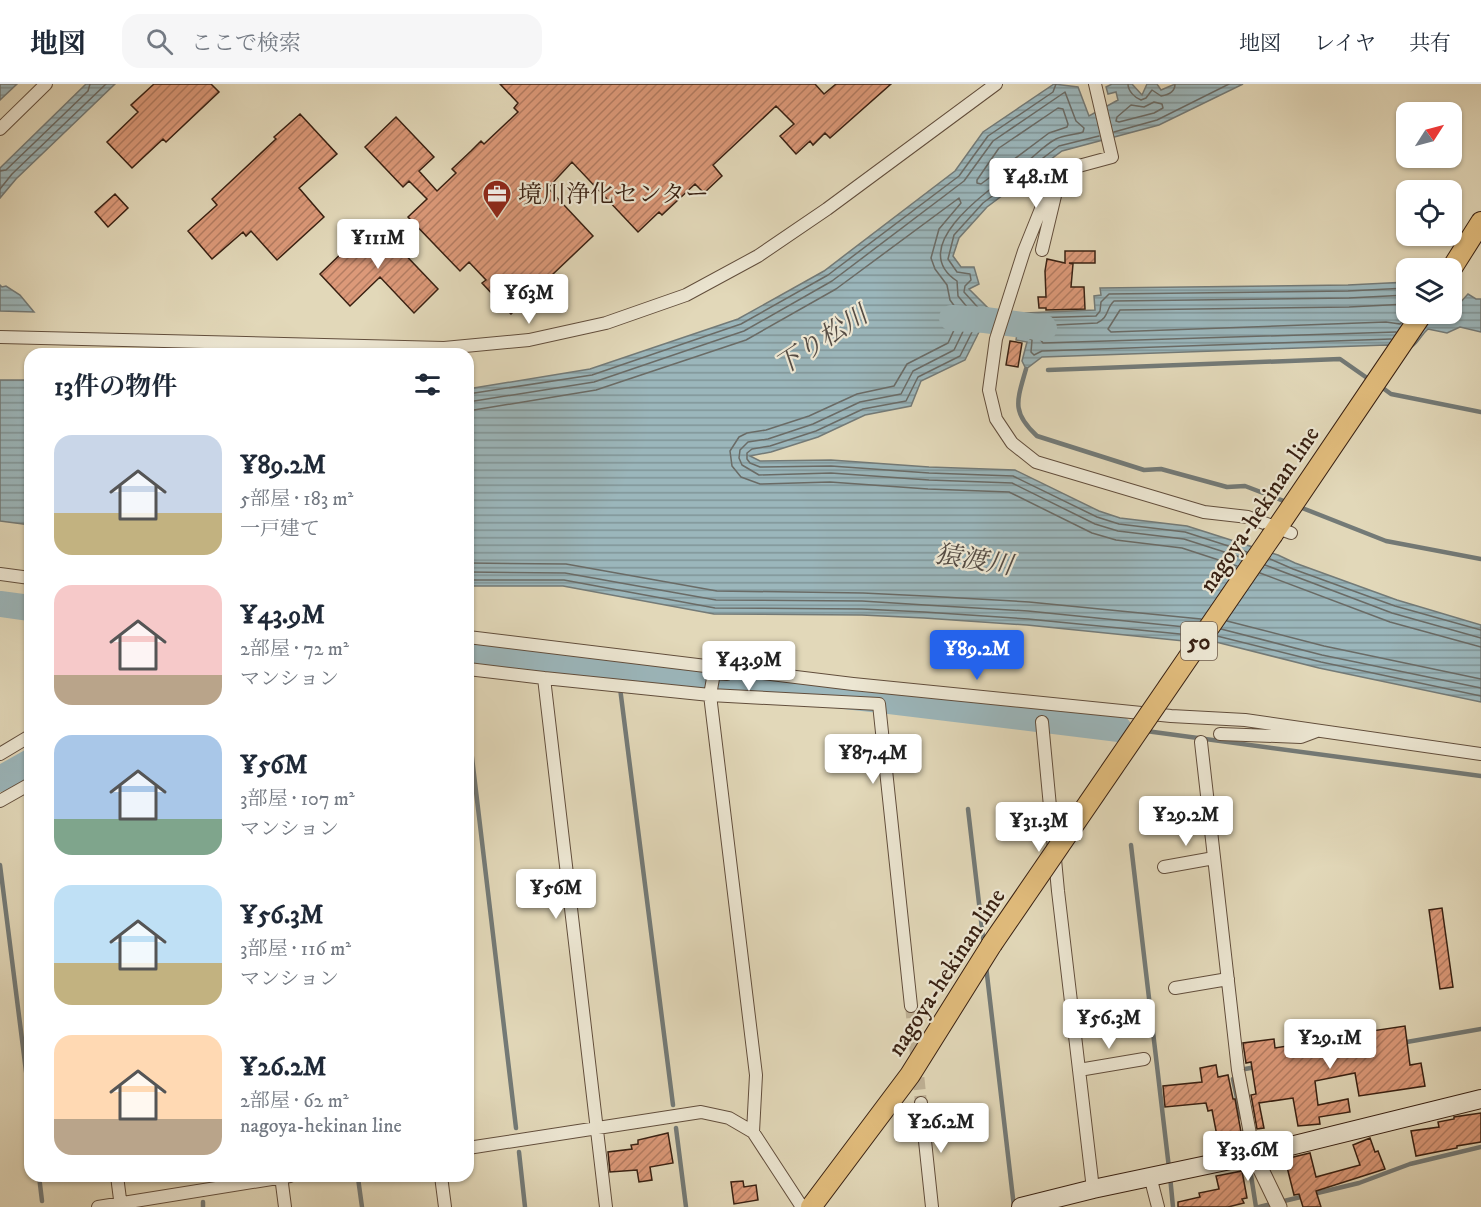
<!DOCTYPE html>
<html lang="ja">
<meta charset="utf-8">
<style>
body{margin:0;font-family:"IM FELL DW Pica","Noto Serif JP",serif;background:#f6f6f7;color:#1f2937;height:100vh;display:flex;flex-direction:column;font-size:22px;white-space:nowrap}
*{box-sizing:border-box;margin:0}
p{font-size:20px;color:#747a83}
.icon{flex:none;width:33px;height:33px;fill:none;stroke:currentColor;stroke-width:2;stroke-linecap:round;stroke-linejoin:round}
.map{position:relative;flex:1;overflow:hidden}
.side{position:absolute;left:24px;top:264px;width:450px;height:834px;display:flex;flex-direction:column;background:#fff;border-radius:18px;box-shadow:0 2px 4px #0004}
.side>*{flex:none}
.needle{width:39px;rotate:54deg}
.buttons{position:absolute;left:1396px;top:18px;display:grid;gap:12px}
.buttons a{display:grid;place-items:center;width:66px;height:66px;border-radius:12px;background:#fff;box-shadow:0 2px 4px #0004;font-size:30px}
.price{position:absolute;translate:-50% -51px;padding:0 14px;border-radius:6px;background:#fff;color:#222;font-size:20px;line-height:39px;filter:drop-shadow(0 2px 3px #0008)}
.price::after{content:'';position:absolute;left:50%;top:36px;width:18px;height:14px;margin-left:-9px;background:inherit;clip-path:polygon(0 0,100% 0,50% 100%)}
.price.active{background:#2563eb;color:#fff}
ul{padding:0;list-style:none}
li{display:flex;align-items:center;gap:18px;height:150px;padding:0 30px}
li span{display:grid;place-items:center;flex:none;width:168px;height:120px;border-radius:18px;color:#555}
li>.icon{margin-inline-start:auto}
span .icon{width:72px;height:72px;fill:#fffc;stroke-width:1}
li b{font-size:26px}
h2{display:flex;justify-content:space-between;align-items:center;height:72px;padding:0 30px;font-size:26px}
header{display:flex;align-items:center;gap:36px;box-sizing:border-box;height:84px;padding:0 30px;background:#fff;border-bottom:2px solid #e0e1e3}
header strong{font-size:28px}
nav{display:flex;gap:33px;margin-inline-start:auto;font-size:21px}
.search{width:420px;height:54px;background:#f6f6f7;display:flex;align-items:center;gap:15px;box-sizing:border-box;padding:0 21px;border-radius:18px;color:#747a83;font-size:22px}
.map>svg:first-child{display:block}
</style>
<header>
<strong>地図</strong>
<div class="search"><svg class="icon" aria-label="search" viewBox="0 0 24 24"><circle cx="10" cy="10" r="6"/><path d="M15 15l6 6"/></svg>ここで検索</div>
<nav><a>地図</a><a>レイヤ</a><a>共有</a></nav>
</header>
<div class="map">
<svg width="1481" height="1123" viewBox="0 0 1481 1123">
<defs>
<pattern id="water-rules" width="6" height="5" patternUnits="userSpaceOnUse" patternTransform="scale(1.5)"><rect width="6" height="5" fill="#9bb6bb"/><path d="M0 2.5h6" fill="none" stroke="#7f9497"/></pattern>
<pattern id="building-hatch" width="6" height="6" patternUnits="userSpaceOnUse" patternTransform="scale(1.5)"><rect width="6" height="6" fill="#dc9979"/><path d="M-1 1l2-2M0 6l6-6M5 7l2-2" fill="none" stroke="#b37c62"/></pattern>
</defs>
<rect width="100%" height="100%" fill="#e2d8b9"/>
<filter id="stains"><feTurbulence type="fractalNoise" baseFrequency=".00333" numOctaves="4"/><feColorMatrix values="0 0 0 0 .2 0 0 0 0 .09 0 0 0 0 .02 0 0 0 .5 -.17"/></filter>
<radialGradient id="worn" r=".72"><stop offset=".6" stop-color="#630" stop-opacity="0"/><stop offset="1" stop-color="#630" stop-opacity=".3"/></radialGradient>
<!-- water -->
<path fill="url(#water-rules)" stroke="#737a77" stroke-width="1.5" d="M0,0h17l-17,16z
M86,0h29l-99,95 -16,19v-30z
M1054,0l24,3 11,29 29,-16 -2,-8 -8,2 -2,-7 6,-3h20l10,11 5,-11h10l4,6 14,-6h68l-84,41 -97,26 -75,56 -28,31 -6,18 8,11h13l5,17 -10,5 21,21 -25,50 -44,21 -10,25 -46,9 -47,22 -47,15 -21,4 10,5 71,-1 98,7 86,3 84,41 21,7 67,8 91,29 17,8 102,37 84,25v77l-162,-34 -103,-26h-22l-167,-17 -103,-7 -62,-3 -148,-1 -151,-28h-95v-197l122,-20 148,-50 86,-48 131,-100 28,-39z
M1452,195h5l3,7 -6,11v6l5,1 9,-10 8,5h5v33l-21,-5 -13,6 -19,-4c-7,6 -9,13 -16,18l-25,-2 -345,12 -16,12 -4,-8 5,-19 -11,-2 1,-6 -10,-2 6,-15 9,2 3,-6 70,-3 -1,-14 7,-1 -1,-7 248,-3 59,-3v32h45z
M0,201l2,2 4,-1 14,9 14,17 -34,-1z
M0,296h30v145l-30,-4z"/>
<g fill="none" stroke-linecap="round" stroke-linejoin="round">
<!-- shore -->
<path stroke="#6a6b66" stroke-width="1.5" d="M1128,0c0,7 7,14 13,16l5,-2 6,-8 9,6c7,-1 14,-4 14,-12
M1154,18l8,2 1,4 -9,5 -35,9 -3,-1 1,-4 14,-12 13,2z
M1058,24l5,1 5,15 -1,3 -18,6 -68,51 -4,-1v-3l22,-32z
M1114,48l43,-12 72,-36
M1099,52l-40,10 -76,57 -29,32 -6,24 9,13 13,2 1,6 -6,6 -1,6 18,20 -22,44 -42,21 -12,24 -43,8 -47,22 -46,15 -18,3 -5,4v6l3,4 10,4 71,-1 98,7 84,3 84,41 22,7 66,8 62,20
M0,87l6,-1 82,-79 2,-7
M0,105l12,-15 94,-90
M1404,236l-4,4 -14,-2 -275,10 -3,-3 12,-19 229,-3 58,-3
M1396,248l-353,11 -11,-14 3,-3 62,-3c12,-5 9,-15 17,-22l235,-3 58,-3
M1391,255l-349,12 -8,4 -3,-3 1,-12 -8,-5 -4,-7 11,-10 65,-2 4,-5 1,-9 8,-8 239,-3 59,-3
M468,310l124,-19 149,-51 87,-49 131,-99 29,-40 65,-44 3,-8
M468,318l126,-20 150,-51 88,-50 132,-100 29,-40 72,-49 11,29 8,7 -1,4c-8,3 -19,3 -27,7 -12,6 -22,18 -33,26 -27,20 -120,80 -66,116l1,15 14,17 -18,37 -41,21 -12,23 -41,8 -47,22 -45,15 -20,3 -8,8 -1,8 3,7 17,10 72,-2 98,7 83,3 83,41 23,7 66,8 59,19
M468,327l128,-21 150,-50 90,-51 123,-91 2,5 -22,26 -8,29 4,11 12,16 3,15 11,15 -13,28 -41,21 -13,22 -37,8 -48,22 -43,14 -19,3 -8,4 -9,14 2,15 9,11 19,7 70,-2 98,7 81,3 83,41 24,7 66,8 55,18
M1270,475l23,10 102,37 86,24
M468,479l98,1 151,27 146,2 62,3 104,6 172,17
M1265,481l127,48 89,25
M468,488l97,1 151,27 146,1 63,4 103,6 167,17
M1260,489l130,49 91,25
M468,496h96l151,28 147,1 62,3 104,7 162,16
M1227,537l97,25 157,33
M1221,545l101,26 159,33
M1217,552l104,26 160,34"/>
<!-- stream -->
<path stroke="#737a77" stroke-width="4.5" d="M1026,285c-9,32 -15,43 11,67l107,34 17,-1 66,18 18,-1 44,17
M1048,286l292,-11 30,21
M1380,302l11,8 90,18
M1297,422l89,35 95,18
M618,588l55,433
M468,640l48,404
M1119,645l13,1
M1146,647l335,45
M968,725l16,137
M1131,761l38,323
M0,781l30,238
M986,882l28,241
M1401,959l80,-14
M1245,985l11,-2
M1233,995l8,38
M676,1044l10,79
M1244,1047l1,12
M519,1068l6,55
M1250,1085l6,38
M39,1092l3,25
M199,1092l1,2
M1170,1092l3,31
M358,1094l4,29
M203,1118v5
M1259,1123l100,-24 51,-19 71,-17"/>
<!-- river -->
<path stroke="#9bb6bb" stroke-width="26" d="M952,234l33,2 59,8
M0,520l30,4
M468,571l413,45 238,29
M0,695l30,-17"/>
</g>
<!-- building -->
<path fill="url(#building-hatch)" stroke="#382012" stroke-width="1.5" d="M154,0h57l8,8 -53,50 -3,-3 -31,29 -25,-26 31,-30 -7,-7z
M500,0h315l9,10 12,-10h55l-61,54 -5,-5 -12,12 -3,-4 -14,13 -16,-18 14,-12 -18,-18 -63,59 9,11 -18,17 -9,-9 -33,31 -3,-3 -21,20 -66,-70 -24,26 45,48 -82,78 -29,-31 4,-3 -17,-18 -9,9 -52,-54 19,-18 -18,-18 -6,6 -38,-40 31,-30 38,40 -15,14 18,20 19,-18 -4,-4 19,-18 10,-10 3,3 34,-32 -4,-4 4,-5z
M300,30l37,40 -38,34 25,29 -47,43 -26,-29 -5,5 -3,-4 -31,27 -24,-28 29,-26 -5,-6 64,-60 -2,-2z
M115,110l13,14 -20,19 -13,-15z
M374,138l64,67 -24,24 -34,-36 -30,29 -30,-32z
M1065,167h30v12h-26l4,1 -2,23h13l1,22 -39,1v-2h-7l-1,-11h8l-1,-26 2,-12 18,4z
M1010,257l12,2 -4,24 -12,-2z
M1442,824l11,79 -13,2 -11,-79z
M1405,942l5,39 11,-2 4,23 -66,10 -4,-23 -40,8 3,24 30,-6 2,13 -31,5 1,7 -22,2 -5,-28 -34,5 5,25 -7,1 -6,-34 5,-1 -5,-32 -5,1 -3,-20 31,-4 1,9 44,-7 -1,-2z
M1216,981l2,12 10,-2 5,24h2l6,33 -24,4 -5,-26 -4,1 -2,-8 -41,4 -2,-21 39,-4 -2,-14z
M1481,1029v29l-24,4v2l-41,8 -5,-25 28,-4 -1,-5 16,-3v-2z
M668,1049l5,30 -23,4 2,13 -13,2 -2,-12 -27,2 -2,-20 24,-3 -1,-4 7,-1v-4z
M1370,1054l5,14 3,-1 7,18 -69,22 5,16h-18l-4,-13 -5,1 -9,-36 25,-6 6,24 44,-12 -7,-20z
M1242,1087l5,27 -5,1 2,4 -16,4h-50v-5l22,-5 -1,-4 20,-4 -3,-13z
M743,1097l1,6 12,-2 2,15 -24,4 -3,-22z"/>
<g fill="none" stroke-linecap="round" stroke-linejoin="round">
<!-- minor-tunnel -->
<path stroke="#c0b398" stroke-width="12" stroke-dasharray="12 6" stroke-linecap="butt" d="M911,922l10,97"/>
<!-- minor casing -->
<g stroke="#624e3c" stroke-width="14">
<path id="minor" d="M1095,0l17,73 -37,10 -15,8 -11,14 -25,62 -28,88 -7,51 7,29 16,24 24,19 168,50 44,5 43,16
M0,45l46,-45
M1042,166l17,-71
M0,253l444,11 85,-8 77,-17 80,-28 72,-39 69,-47 169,-125
M0,490l30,4
M468,553l385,47 318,32 74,4 236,34
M468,585l76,9 62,529
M727,590l-13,-1 -4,22 169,9 32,302
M544,594l166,17 46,380 -3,57
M1042,638l16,169 35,298
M1220,650l81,3 16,-6
M1201,658l37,328 16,85
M0,670l30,-18
M0,717l30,-17
M1164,783l50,-9
M1175,904l53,-9
M1079,986l65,-11
M921,1019l11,104
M468,1064l233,-36 28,6 24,14 49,75
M117,1092l4,31
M281,1092l4,31
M441,1092l4,31
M1150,1092l8,31
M98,1123l192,-31"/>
</g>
<!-- tertiary casing -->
<g stroke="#624e3c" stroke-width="17">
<path id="tertiary" d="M1254,1071l25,52"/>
</g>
<!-- secondary casing -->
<g stroke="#382012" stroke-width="20">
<path id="secondary" d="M1021,1123l72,-18 161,-34 227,-56"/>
</g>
<!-- primary casing -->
<g stroke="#382012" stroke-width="22">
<path id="primary" d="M1452,184l29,-46
M1273,450l149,-220
M811,1123l99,-132 82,-131"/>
</g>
<!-- minor -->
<use href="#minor" stroke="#ece6d2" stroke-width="12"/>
<!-- tertiary -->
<use href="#tertiary" stroke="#ece6d2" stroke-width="15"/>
<!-- secondary -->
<use href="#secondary" stroke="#ece6d2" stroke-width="18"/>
<!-- primary -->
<use href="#primary" stroke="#e1bc7c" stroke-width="20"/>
<!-- primary-bridge casing -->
<g stroke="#382012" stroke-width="22" stroke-linecap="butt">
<path id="primary-bridge" d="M992,860l281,-410"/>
</g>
<!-- primary-bridge -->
<use href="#primary-bridge" stroke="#e1bc7c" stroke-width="20"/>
</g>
<!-- icons -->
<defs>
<g id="office-pin" transform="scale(1.5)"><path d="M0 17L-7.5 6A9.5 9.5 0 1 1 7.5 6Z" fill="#8f2418" stroke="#ece6d2"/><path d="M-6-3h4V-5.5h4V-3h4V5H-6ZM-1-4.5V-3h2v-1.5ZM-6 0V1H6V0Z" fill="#fff"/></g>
</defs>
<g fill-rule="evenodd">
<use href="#office-pin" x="497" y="110"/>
</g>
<g text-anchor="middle" stroke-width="4.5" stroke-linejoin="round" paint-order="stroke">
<!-- shield labels -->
<rect fill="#ece6d2" stroke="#6e5b4c" stroke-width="1.5" x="1181" y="538" width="36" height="38" rx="4.5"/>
<g font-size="22" font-weight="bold" fill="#382012">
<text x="1199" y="565">50</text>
</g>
<!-- poi labels -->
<g font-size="24" fill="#382012" stroke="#ece6d2" text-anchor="start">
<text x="518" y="118">境川浄化センター</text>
</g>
<!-- street labels -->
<g font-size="24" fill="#382012" stroke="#ece6d2">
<text transform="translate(1259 425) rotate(-56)" y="8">nagoya-hekinan line</text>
<text transform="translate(946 888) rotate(-57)" y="8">nagoya-hekinan line</text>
</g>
<!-- water labels -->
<g font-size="26" font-style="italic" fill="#564d45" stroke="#ece6d2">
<text transform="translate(821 256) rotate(-33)" y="9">下り松川</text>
<text transform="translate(974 475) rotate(9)" y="9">猿渡川</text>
</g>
</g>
<rect width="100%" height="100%" filter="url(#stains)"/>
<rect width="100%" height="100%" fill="url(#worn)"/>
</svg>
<div class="buttons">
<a><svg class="needle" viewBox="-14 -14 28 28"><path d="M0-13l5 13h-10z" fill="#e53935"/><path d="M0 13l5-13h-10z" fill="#747a83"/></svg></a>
<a><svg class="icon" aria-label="locate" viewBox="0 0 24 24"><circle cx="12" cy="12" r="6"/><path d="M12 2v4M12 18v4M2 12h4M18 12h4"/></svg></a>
<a><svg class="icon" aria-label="layers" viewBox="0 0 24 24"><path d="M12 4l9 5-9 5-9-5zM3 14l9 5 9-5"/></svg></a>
</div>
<b class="price" style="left:1036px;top:125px">¥48.1M</b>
<b class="price" style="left:378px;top:186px">¥111M</b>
<b class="price" style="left:529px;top:241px">¥63M</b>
<b class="price active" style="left:977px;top:597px">¥89.2M</b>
<b class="price" style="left:749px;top:608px">¥43.9M</b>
<b class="price" style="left:873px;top:701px">¥87.4M</b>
<b class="price" style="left:1186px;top:763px">¥29.2M</b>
<b class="price" style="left:1039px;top:769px">¥31.3M</b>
<b class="price" style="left:556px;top:836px">¥56M</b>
<b class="price" style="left:1109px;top:966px">¥56.3M</b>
<b class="price" style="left:1330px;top:986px">¥29.1M</b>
<b class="price" style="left:941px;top:1070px">¥26.2M</b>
<b class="price" style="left:1248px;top:1098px">¥33.6M</b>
<section class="side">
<h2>13件の物件<svg class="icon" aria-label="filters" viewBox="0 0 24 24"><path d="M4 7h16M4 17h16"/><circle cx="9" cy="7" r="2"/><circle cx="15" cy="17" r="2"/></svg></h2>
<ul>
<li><span style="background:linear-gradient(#c9d6e8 65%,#c2b280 0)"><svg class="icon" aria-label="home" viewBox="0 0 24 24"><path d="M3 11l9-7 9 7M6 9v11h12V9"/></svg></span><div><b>¥89.2M</b><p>5部屋 · 183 m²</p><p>一戸建て</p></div></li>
<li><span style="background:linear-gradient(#f6c9c9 75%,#b9a48a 0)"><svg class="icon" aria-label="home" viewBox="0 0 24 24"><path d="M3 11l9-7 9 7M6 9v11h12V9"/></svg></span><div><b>¥43.9M</b><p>2部屋 · 72 m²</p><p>マンション</p></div></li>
<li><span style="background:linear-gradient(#a9c7e8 70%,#7fa58c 0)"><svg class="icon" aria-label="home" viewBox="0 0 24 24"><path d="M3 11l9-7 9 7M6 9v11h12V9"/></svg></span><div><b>¥56M</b><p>3部屋 · 107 m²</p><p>マンション</p></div></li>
<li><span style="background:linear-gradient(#bfe0f5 65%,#c2b280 0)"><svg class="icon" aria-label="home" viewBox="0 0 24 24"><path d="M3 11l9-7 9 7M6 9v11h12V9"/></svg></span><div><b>¥56.3M</b><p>3部屋 · 116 m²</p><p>マンション</p></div></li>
<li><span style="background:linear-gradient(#ffd9b3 70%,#b9a48a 0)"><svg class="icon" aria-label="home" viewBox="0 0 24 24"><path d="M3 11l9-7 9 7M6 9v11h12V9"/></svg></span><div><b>¥26.2M</b><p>2部屋 · 62 m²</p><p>nagoya-hekinan line</p></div></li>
</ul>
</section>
</div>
